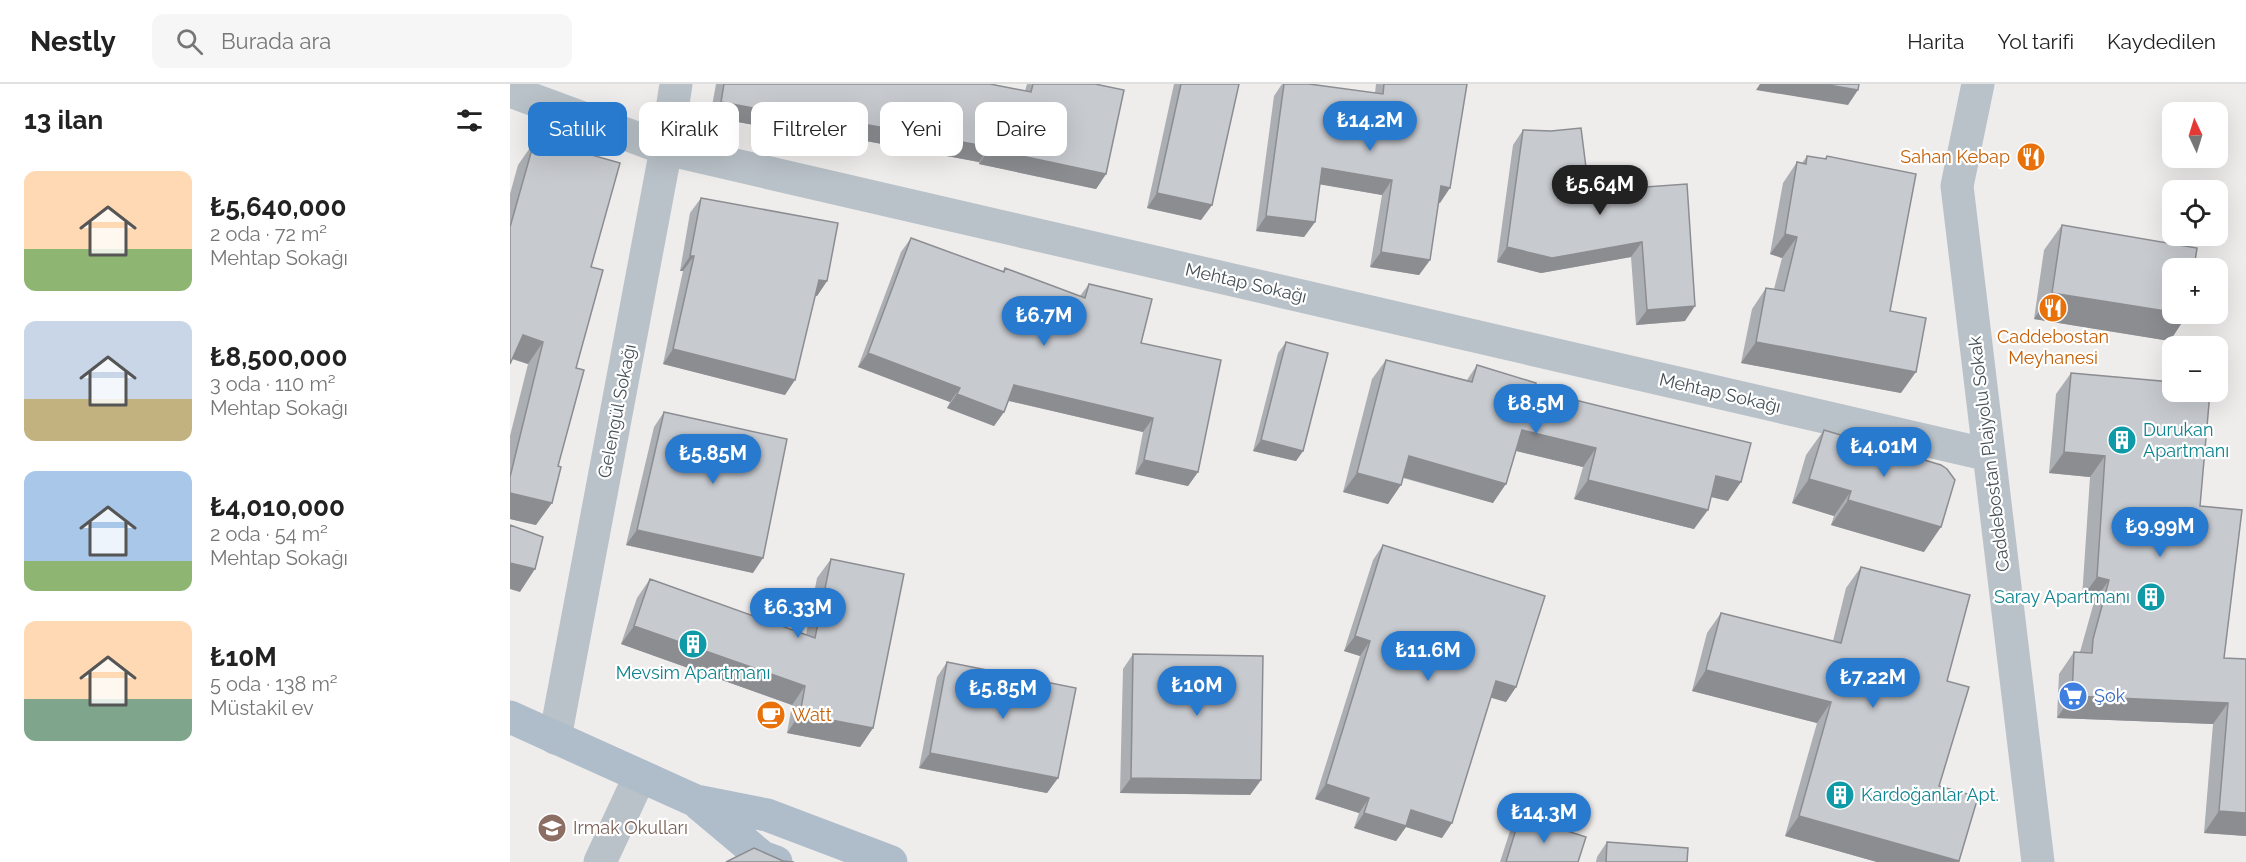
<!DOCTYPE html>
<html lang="tr">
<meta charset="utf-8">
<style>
body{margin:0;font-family:Raleway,sans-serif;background:#f6f6f6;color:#222;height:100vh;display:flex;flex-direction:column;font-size:22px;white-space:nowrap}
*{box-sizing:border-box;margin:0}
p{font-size:20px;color:#767676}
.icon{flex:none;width:33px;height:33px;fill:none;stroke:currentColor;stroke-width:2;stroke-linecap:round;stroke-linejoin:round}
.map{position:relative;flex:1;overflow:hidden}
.details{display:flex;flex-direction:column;background:#fff;width:510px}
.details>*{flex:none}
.top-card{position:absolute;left:18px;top:18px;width:570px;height:54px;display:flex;gap:12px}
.needle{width:39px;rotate:356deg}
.buttons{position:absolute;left:1652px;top:18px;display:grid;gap:12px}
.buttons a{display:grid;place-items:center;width:66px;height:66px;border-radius:12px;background:#fff;box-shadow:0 6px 24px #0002;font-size:30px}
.price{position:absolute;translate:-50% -51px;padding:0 14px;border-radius:21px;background:#287ace;color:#fff;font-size:20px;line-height:39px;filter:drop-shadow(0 2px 3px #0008)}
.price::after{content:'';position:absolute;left:50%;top:36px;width:18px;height:14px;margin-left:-9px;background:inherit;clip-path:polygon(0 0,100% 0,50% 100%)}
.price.active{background:#222;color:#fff}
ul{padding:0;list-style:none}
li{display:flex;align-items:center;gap:18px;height:150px;padding:0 24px}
li span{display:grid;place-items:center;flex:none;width:168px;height:120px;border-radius:12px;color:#555}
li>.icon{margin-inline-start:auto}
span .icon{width:72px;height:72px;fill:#fffc;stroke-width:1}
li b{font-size:26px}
h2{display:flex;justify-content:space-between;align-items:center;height:72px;padding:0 24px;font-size:26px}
.pill{padding:0 21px;border-radius:12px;background:#fff;box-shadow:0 6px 24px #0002;font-size:21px;line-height:54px}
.pill.active{background:#287ace;color:#fff}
header{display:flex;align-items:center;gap:36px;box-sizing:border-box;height:84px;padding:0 30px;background:#fff;border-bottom:2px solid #e0e0e0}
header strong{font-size:28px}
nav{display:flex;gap:33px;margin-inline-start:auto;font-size:21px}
.search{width:420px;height:54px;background:#f6f6f6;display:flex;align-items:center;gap:15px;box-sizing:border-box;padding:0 21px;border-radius:12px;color:#767676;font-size:22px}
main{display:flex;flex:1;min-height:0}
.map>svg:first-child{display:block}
</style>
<header>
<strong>Nestly</strong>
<div class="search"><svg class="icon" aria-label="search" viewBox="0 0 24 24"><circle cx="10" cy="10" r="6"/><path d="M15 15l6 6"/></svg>Burada ara</div>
<nav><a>Harita</a><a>Yol tarifi</a><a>Kaydedilen</a></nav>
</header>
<main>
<section class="details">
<h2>13 ilan<svg class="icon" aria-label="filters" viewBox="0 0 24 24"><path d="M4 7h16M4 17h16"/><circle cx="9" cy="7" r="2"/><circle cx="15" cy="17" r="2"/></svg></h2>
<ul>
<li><span style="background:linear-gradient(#ffd9b3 65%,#8fb573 0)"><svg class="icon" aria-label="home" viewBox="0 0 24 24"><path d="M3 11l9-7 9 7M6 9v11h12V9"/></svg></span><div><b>₺5,640,000</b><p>2 oda · 72 m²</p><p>Mehtap Sokağı</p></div></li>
<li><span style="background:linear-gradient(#c9d6e8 65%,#c2b280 0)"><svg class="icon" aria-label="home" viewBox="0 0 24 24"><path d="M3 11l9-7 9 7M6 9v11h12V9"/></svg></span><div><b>₺8,500,000</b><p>3 oda · 110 m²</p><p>Mehtap Sokağı</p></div></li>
<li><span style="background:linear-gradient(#a9c7e8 75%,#8fb573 0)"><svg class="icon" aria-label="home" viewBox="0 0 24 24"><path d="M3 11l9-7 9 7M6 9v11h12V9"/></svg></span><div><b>₺4,010,000</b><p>2 oda · 54 m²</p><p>Mehtap Sokağı</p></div></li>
<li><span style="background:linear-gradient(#ffd9b3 65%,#7fa58c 0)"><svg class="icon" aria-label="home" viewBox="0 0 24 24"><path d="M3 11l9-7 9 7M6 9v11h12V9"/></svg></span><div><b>₺10M</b><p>5 oda · 138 m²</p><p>Müstakil ev</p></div></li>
</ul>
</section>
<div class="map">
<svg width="1736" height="778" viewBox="0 0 1736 778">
<rect width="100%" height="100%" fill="#efecec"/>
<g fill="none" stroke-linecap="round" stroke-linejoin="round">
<!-- street -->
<path stroke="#b9c2c8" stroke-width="33" d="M1468,0l-21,102 81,676
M0,7l156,58 1323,306
M45,654l111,-589 10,-65
M90,778l40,-86"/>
<!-- primary -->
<path stroke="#aebdc9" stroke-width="33" d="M0,633l186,84 71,14 124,47
M189,720l63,53 14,5"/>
</g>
<!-- wall -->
<path fill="#abaeb2" d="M206,0h274l35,7 2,-7h68l11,90 -10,15 -117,-25v-2l-140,-26 -3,4 -126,-23z
M664,0h65l-27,121 -11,15 -54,-12z
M772,0h27l66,9 1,-9h91l-27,119 -2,-1 -8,58 -11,15 -49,-8 12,-72 -62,-11 -5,38 -11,15 -48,-6 18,-135z
M1013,46l66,61 98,-7 -2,137 -49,4 -5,-68 -90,16 -44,-11 16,-117z
M24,58l57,125 -15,101 -40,157 -26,-6v-83l18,-72 -16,-5 -2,5v-170l8,-29z
M1297,72l17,3 3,-3 63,155 11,82 -160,-30 11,-54 14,-21 8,1 8,-31 -12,-4 13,-71 14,-21 5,1z
M191,114l126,83 -10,15h-2l-30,99 -122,-31 20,-93h-3l10,-58z
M1552,141l108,116 -136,-22 10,-69z
M401,154l91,34 3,-4 75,28 9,-12 52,59 57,129 -10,14 -53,-12 8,-42 -134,-31 -5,11 -10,14 -47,-18 3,-6 -92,-35 43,-115z
M776,258l17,109 -7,10 -43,-10 25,-98z
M876,276l81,20 10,-15 57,25 194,111 -17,-4 -17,32 -120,-30 9,-32 -67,-16 -23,52 -90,-25 -15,26 -45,-12 29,-113z
M1561,289l129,133 24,152 22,1v177l-42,-3 9,-109 -156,-6 2,-44 15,-22h6l14,-50 -12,-4 8,-121 -41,-4 7,-79z
M154,328l89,161 -127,-28 28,-118z
M1314,346l100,122 -93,-27 3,-9 -42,-13 14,-48z
M873,461l133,142 -10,15 -15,-5 -49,141 -36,-11 -10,14 -42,-13 5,-15 -44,-14 45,-143 -16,-5 29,-91z
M321,475l42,169 -13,19 -73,-14 5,-28 -171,-61 16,-46 13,-19 156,56 11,-57z
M1351,483l86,114 -8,105 20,76h-82l-92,-26 32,-113 -125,-32 15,-58 14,-20 112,28 13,-53z
M623,570l128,126 -11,15 -130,-2 3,-124z
M437,578l111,116 -11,15 -128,-25 18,-91z
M1010,732l58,46h-78l10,-31z
M1097,758l80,20h-91l1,-5z"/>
<!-- shaded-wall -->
<path fill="#8b8d91" d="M1250,0h63l35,6 -10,15 -92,-15z
M211,18l126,19 143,26 -11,15 -140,-26 -3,4 -126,-23z
M479,65l117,25 -10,15 -117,-25z
M812,84l70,12 -10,15 -70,-12z
M931,102l9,2 -10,15 -10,-2z
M647,109l55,12 -11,15 -54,-12z
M756,132l49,6 -11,15 -48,-6z
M1275,150l12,3 -15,21 -12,-4z
M1132,158l-11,15 -90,16 -44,-11 10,-15z
M871,168l49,8 -11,15 -49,-8z
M180,172h4l-11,15h-3z
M309,196l8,1 -10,15 -8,-1z
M1542,209l120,19v2l15,1 -17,26 -136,-22z
M1185,222l-10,15 -49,4 11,-15z
M13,251l20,7 -15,22 -18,-6z
M1246,258l160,30 -15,21 -160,-30z
M163,265l122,31 -10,15 -122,-31z
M358,269l92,35 -10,14 -92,-35z
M504,301l139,33 -10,14 -138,-32z
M447,310l47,18 -10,14 -47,-18z
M1012,346l74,18 -13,19 -74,-18z
M751,356l42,11 -7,10 -43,-10z
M1554,368l41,4 -15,21 -41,-4z
M899,372l97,28 -13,19 -98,-28z
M634,376l54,12 -10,14 -53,-12z
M847,389l44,12 -13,19 -45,-12z
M1206,392l25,6 -13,19 -25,-6z
M1299,395l42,12 -17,25 -42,-13z
M1078,396l120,30 -14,19 -120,-30z
M0,409l42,10 -16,22 -26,-6z
M1338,416l93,27 -17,25 -93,-27z
M127,446l126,28 -10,15 -127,-28z
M0,479l25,6 -15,23 -10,-3z
M1587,493l12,3 -15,22 -12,-4z
M124,542l171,60 -13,19 -171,-61z
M845,552l15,5 -10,15 -16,-5z
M1196,586l125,32 -14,21 -125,-32z
M986,597l20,6 -10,15 -21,-6z
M1562,612l156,7 -15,21 -156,-6z
M290,630l73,14 -13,19 -73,-14z
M420,669l128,25 -11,15 -128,-25z
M621,694l130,2 -11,15 -130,-2z
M816,700l43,14 -10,15 -44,-14z
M901,726l41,13 -10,15 -36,-11 -10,14 -42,-13 10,-15z
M1709,727l27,2v23l-42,-3z
M1289,732l160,45v1h-82l-92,-26z"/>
<!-- building -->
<path fill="#c7cacf" stroke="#8b8d91" stroke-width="1.5" d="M214,0h266l41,8 2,-8h62l29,6 -18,84 -117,-25 1,-2 -143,-26 -1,4 -125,-23z
M671,0h58l-27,121 -55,-12z
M774,0h25l74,10 1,-10h83l-17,104 -9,-2 -11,74 -49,-8 11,-72 -70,-12 -7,54 -49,-6z
M1313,0h36l-1,6z
M1071,44l8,63 98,-7 8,122 -48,4 -5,-68 -90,16 -45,-11 16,-117 28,1z
M24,58h12l74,21 -29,104 12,3 -27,98 8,2 -26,96 3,1 -9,36 -42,-10v-16l33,-135 -20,-7 -13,29v-137z
M1297,72l19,3 1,-3 89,18 -26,137 36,7 -10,54 -160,-30 10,-54 18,3 13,-54 -12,-3 12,-72 9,2z
M191,114l137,25 -11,58 -8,-1 -24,100 -122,-31 21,-93h-4z
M1552,141l135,23 -3,20h-22v44l-120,-19z
M401,154l93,34 1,-4 80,30 4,-14 63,15 -11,44 80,17 -23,112 -54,-12 9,-42 -139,-33 -10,27 -47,-18 3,-6 -92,-35z
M776,258l42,11 -25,98 -42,-11z
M876,276l86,22 5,-17 59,18 -2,7 217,53 -10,39 -25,-6 -8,34 -120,-30 8,-32 -74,-18 -16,54 -97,-28 -8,29 -44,-12z
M1561,289l101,9v10h38l-10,114 42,4 -18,148 22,1v154l-27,-2 9,-108 -156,-7 2,-44 18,1 1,-14 16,-59 -12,-3 8,-121 -41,-4z
M154,328l123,27 -24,119 -126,-28z
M1314,346l117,35 6,4 8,11 -14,47 -93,-27 3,-9 -42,-12z
M0,441l33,12 -8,32 -25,-6z
M873,461l162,51 -29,91 -20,-6 -44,142 -41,-13 -5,16 -42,-13 5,-15 -43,-14 44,-143 -15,-5z
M321,475l73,15 -31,154 -73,-14 5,-28 -171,-60 16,-47 165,59z
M1351,483l109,28 -23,86 22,6 -30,99 39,11 -19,64 -160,-45 32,-114 -125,-32 15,-57 120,30z
M623,570l130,2 -2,124 -130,-2z
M437,578l129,26 -18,90 -128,-25z
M1010,732l66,21 -8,25h-72z
M1097,758l81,6 -1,14h-81z
M244,764l29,13 11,1h-68z"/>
<!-- icons -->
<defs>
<g id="restaurant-disc" transform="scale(1.5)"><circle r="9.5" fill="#e8710a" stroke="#fff"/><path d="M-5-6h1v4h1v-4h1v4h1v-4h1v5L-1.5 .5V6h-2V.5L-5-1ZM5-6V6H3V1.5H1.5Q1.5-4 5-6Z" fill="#fff"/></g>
<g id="building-disc" transform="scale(1.5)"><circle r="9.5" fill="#0f9aa8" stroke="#fff"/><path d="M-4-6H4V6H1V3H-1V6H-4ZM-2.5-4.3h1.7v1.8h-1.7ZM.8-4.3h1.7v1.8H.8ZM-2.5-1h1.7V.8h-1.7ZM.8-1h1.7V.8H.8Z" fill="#fff"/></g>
<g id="supermarket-disc" transform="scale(1.5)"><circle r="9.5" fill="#3f7fe0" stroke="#fff"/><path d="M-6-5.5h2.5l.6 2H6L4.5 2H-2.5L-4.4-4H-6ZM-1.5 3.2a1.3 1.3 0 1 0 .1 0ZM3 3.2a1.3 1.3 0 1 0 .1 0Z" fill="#fff"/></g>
<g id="cafe-disc" transform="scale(1.5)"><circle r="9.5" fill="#e8710a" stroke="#fff"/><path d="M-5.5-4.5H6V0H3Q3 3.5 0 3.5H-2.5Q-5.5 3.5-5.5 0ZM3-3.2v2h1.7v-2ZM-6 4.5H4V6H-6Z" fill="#fff"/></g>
<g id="school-disc" transform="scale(1.5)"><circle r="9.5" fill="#8d6e63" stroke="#fff"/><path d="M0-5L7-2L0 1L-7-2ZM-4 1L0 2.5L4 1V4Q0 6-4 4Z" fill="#fff"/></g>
</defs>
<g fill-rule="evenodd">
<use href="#restaurant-disc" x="1521" y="73"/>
<use href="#restaurant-disc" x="1543" y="224"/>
<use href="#building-disc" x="1612" y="356"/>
<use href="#building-disc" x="1641" y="513"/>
<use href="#building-disc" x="183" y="560"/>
<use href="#supermarket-disc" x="1563" y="612"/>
<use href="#cafe-disc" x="261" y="631"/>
<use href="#building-disc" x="1330" y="711"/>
<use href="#school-disc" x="42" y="744"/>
</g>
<g text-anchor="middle" stroke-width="4.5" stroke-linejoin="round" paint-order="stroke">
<!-- food labels -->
<g font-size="18" fill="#c56008" stroke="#fff" text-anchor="end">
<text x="1500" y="79">Sahan Kebap</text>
<text x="1543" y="259" text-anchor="middle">Caddebostan<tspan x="1543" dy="21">Meyhanesi</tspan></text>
<text x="282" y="637" text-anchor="start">Watt</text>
</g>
<!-- street labels -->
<g font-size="18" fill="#465158" stroke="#fff">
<text transform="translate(736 199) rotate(13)" y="6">Mehtap Sokağı</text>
<text transform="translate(1210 309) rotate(13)" y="6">Mehtap Sokağı</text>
<text transform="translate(107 327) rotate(-79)" y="6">Gelengül Sokağı</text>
<text transform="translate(1479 370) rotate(-97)" y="6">Caddebostan Plajyolu Sokak</text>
</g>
<!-- culture labels -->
<g font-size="18" fill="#0d838f" stroke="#fff" text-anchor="start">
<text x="1633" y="352">Durukan<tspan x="1633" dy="21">Apartmanı</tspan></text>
<text x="1620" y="519" text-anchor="end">Saray Apartmanı</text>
<text x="183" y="595" text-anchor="middle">Mevsim Apartmanı</text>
<text x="1351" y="717">Kardoğanlar Apt.</text>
</g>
<!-- shop labels -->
<g font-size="18" fill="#366cbe" stroke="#fff" text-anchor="start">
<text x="1584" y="618">Şok</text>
</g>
<!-- education labels -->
<g font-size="18" fill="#785e54" stroke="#fff" text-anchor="start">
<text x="63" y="750">Irmak Okulları</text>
</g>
</g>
</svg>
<div class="buttons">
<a><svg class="needle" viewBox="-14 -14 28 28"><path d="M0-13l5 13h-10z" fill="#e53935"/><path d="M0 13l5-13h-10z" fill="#767676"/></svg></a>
<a><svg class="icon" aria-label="locate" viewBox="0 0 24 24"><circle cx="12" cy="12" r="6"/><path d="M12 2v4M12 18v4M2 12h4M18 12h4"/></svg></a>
<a>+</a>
<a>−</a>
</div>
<b class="price" style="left:860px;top:68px">₺14.2M</b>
<b class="price active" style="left:1090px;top:132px">₺5.64M</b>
<b class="price" style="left:534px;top:263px">₺6.7M</b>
<b class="price" style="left:1026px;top:351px">₺8.5M</b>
<b class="price" style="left:1374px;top:394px">₺4.01M</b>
<b class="price" style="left:203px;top:401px">₺5.85M</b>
<b class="price" style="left:1650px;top:474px">₺9.99M</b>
<b class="price" style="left:288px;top:555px">₺6.33M</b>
<b class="price" style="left:918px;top:598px">₺11.6M</b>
<b class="price" style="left:1363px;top:625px">₺7.22M</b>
<b class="price" style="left:687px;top:633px">₺10M</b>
<b class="price" style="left:493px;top:636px">₺5.85M</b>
<b class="price" style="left:1034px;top:760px">₺14.3M</b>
<div class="top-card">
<a class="pill active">Satılık</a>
<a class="pill">Kiralık</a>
<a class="pill">Filtreler</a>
<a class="pill">Yeni</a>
<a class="pill">Daire</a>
</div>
</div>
</main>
